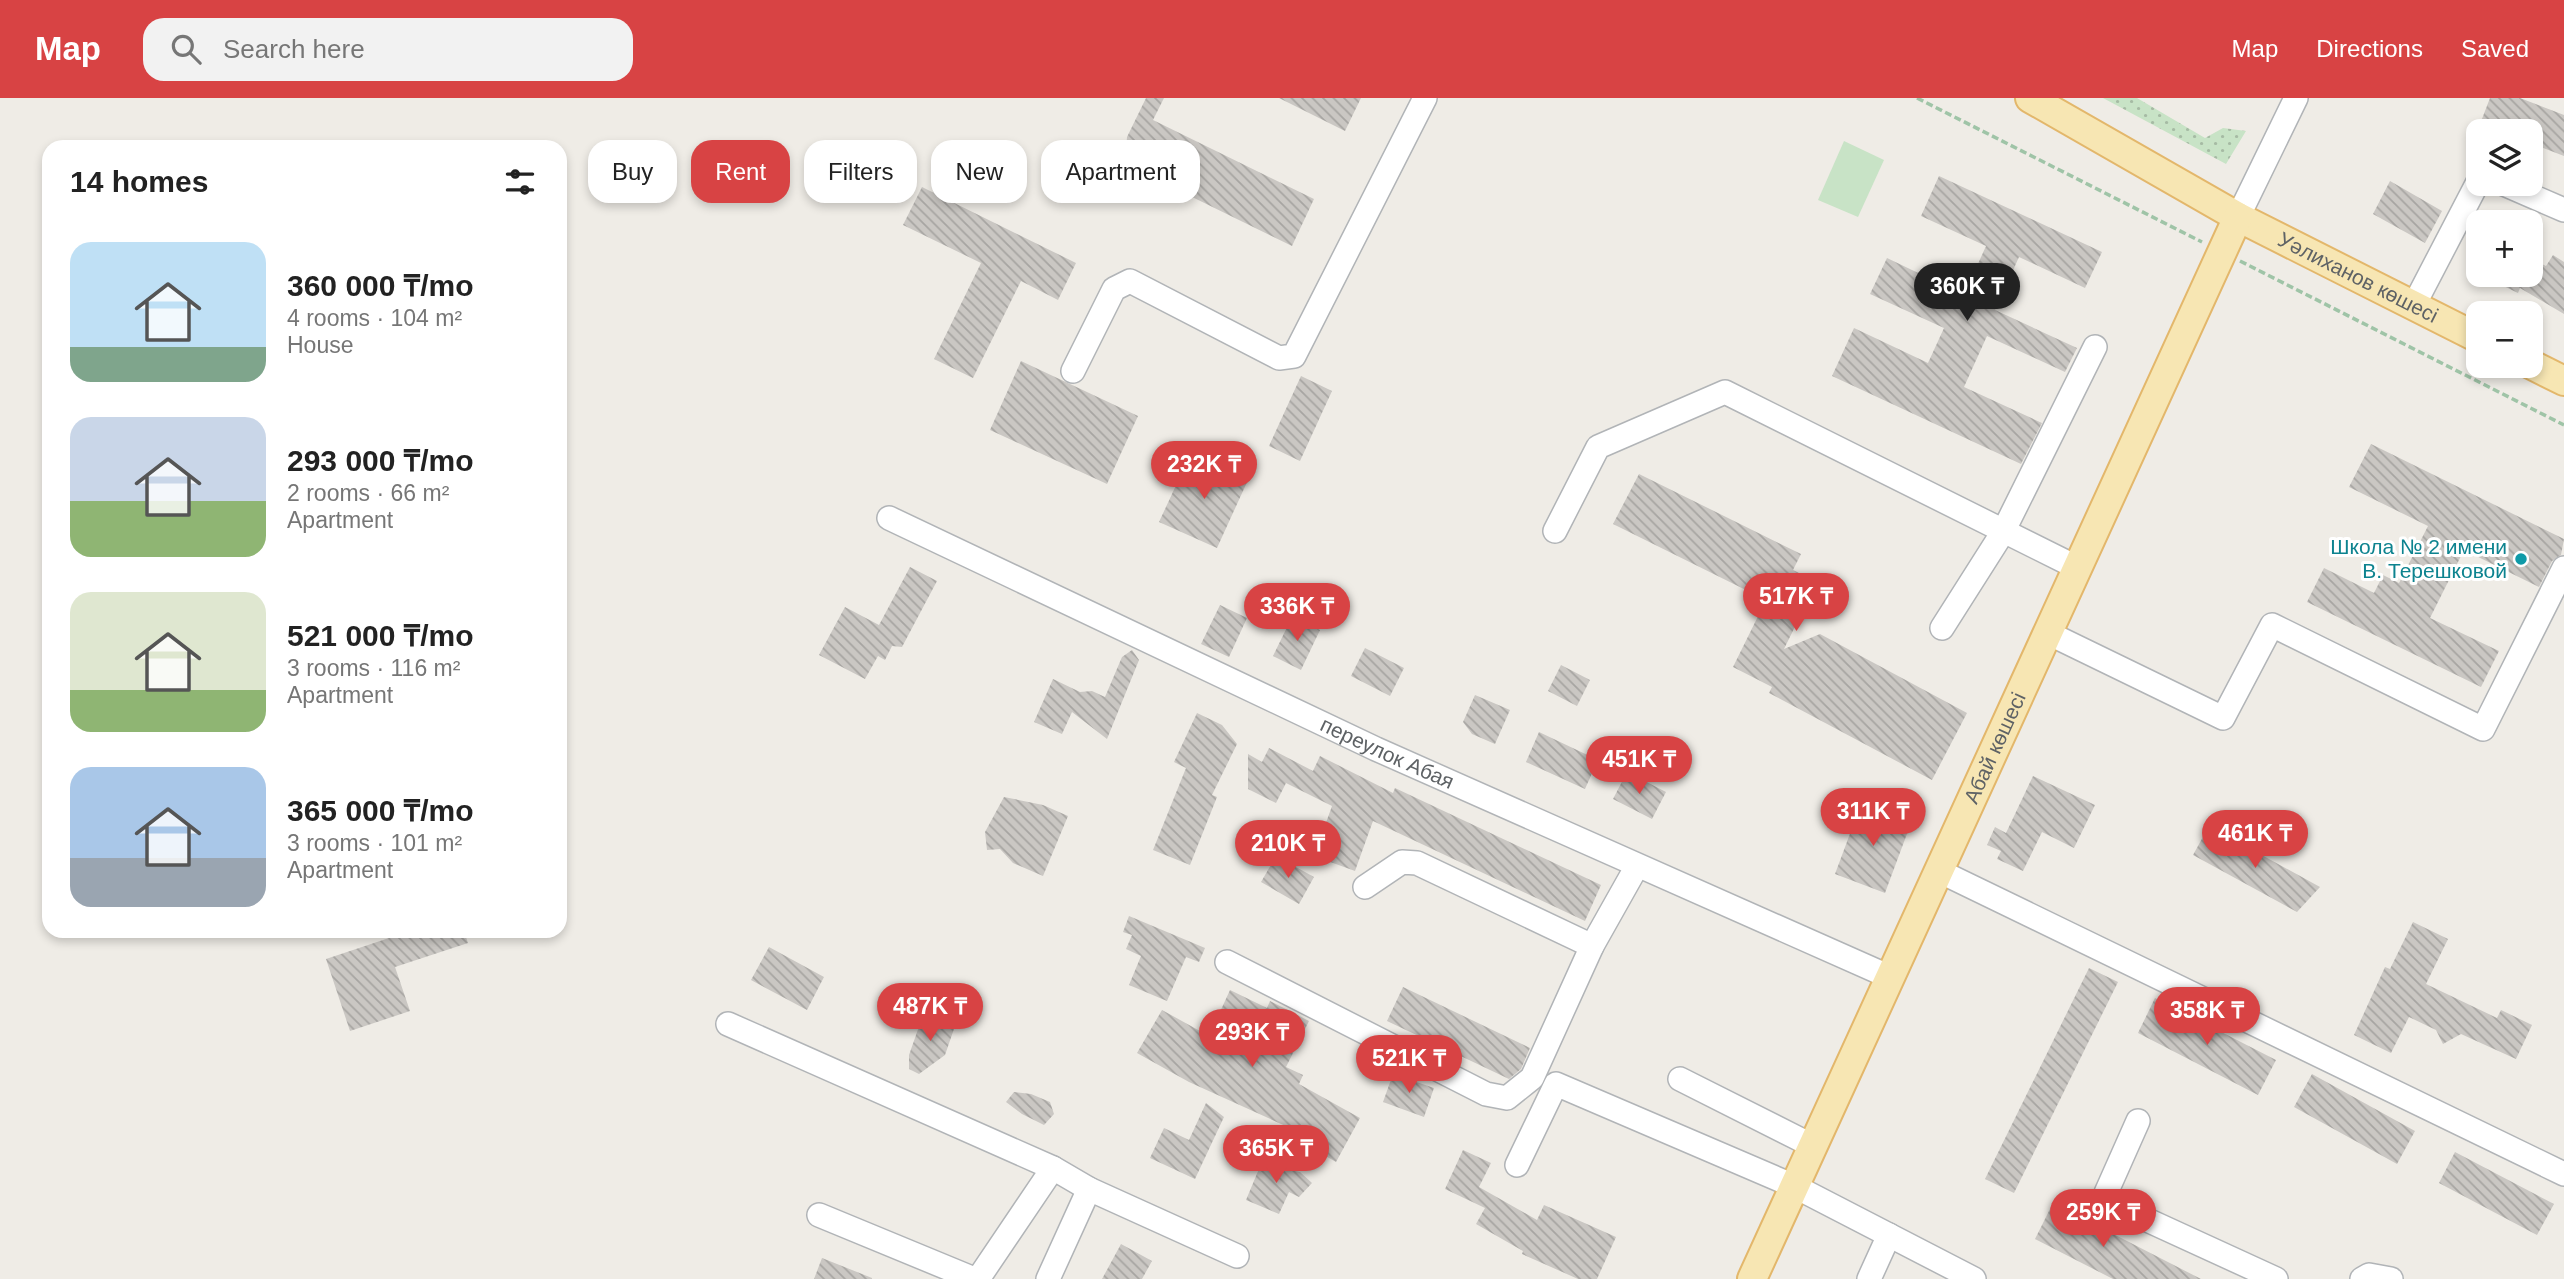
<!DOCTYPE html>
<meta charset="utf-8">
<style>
body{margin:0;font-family:Arial,sans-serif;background:#f2f2f2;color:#222;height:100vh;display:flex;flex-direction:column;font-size:26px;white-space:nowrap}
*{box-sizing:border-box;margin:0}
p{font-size:23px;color:#767676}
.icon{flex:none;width:38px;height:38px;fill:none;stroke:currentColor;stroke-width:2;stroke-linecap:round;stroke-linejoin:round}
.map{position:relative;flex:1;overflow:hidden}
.drawer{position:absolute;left:42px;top:42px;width:525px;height:798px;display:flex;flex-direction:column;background:#fff;border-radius:21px;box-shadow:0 4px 10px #0003}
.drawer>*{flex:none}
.guide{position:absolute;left:588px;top:42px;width:665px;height:63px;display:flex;gap:14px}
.fabs{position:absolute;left:2466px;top:21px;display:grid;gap:14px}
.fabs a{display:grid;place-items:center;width:77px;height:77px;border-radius:14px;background:#fff;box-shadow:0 4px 10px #0003;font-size:35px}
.price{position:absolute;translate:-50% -60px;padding:0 16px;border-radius:24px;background:#d84344;color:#fff;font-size:23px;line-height:46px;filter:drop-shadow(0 2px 4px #0008)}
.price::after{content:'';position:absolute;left:50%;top:42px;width:21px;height:16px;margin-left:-10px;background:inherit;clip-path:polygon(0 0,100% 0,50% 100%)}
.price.active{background:#222;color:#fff}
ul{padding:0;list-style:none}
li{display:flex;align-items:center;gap:21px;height:175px;padding:0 28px}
li span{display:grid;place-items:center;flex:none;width:196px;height:140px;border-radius:21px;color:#555}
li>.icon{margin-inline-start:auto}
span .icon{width:84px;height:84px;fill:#fffc;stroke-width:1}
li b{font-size:30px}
h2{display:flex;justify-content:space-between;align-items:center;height:84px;padding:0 28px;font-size:30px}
.tag{padding:0 24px;border-radius:21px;background:#fff;box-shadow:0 4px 10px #0003;font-size:24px;line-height:63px}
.tag.active{background:#d84344;color:#fff}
header{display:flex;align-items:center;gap:42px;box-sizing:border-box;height:98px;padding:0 35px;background:#d84344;color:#fff}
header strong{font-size:33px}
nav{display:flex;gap:38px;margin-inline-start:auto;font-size:24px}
.search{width:490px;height:63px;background:#f2f2f2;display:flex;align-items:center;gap:18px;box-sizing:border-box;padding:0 24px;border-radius:21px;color:#767676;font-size:26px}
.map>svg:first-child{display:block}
</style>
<header>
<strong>Map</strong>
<div class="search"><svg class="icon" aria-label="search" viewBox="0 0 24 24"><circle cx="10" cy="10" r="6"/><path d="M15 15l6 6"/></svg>Search here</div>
<nav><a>Map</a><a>Directions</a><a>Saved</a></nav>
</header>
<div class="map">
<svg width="2564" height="1181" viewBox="0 0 2564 1181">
<defs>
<pattern id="grass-dots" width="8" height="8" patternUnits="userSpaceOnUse" patternTransform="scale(1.75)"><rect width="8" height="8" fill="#c8e3c6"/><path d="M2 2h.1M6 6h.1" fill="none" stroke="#a6bba4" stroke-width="1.8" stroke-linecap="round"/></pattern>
<pattern id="building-back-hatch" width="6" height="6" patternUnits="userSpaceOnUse" patternTransform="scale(1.75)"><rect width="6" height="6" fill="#cac7c3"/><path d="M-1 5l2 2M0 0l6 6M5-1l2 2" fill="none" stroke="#a7a5a2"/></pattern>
</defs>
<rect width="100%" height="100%" fill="#efece6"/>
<!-- grass -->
<path fill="url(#grass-dots)" d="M2103,0h34l68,40 18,-10 23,3 -20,33z"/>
<!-- pitch -->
<path fill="#c8e3c6" d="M1844,43l40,19 -26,57 -40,-17z"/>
<!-- building -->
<path fill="url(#building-back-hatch)" d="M1146,0h18l-11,22 161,79 -22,47 -167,-82 2,-27z
M1279,0h82l-16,33z
M2490,0h30l44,17v41l-34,-13v-12h-31l-19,-7z
M1939,78l163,76 -17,36 -66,-31 -24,53 82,38 -12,24 -78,-36 -23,51 78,36 -21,41 -189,-88 22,-48 74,35 16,-35 -74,-34 17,-36 77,37 22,-49 -65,-30z
M2390,83l52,30 -17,32 -52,-29z
M922,89l154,76 -18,37 -37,-19 -48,97 -39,-19 47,-96 -78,-38z
M2553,157l11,7v52l-44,-26 -2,5 -37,-18h49v-17l16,8z
M1021,263l117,55 -31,68 -117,-54z
M1301,278l31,15 -32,70 -31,-15z
M2371,346l193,95 -3,16 -9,6 -13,26 -75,-37 -34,68 69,33 -18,36 -174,-85 17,-34 50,25 9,-18 16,8 29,-57 -79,-39z
M1191,355l57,27 -31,68 -58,-26z
M1639,376l162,80 -8,16 24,12 -33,67 36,-15 147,79 -35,67 -163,-87 3,-6 -39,-20 33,-67 -153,-76z
M910,469l27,14 -35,66 -10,-1 -7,14 -7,-4 -13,23 -46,-24 26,-48 34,18z
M1220,507l27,13 -18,39 -28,-13z
M1292,519l28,13 -19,40 -28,-14z
M1365,550l39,20 -14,28 -39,-20z
M1132,552l7,10 -32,79 -35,-27 -10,22 -28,-12 19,-43 27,13 12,-1 13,6 17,-40z
M1561,567l29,15 -13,26 -29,-15z
M1475,597l35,15 -15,34 -23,-10 -9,-12z
M1197,615l25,12 15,19 -25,51 5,2 -27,68 -37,-15 33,-82 -12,-6z
M1539,634l59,28 -13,29 -59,-27z
M1269,650l44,23 7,-15 73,37 2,-5 206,97 -16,36 -212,-100 -18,50 -41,-15 18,-50 -46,-23 -10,20 -28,-14v-35l14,8z
M1627,674l39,20 -14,27 -39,-20z
M2033,678l62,29 -21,43 -32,-16 -19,39 -26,-12 4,-8 -14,-6 8,-18 11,6z
M1004,699l39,8 25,11 -25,60 -30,-13 -13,-14 -13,1 -2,-18z
M1861,706l50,19 -26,70 -50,-19z
M2209,728l111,61 -23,25 -104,-57z
M1276,758l38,21 -15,27 -38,-22z
M1129,818l76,32 -6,14 -13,-5 -19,44 -38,-16 12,-29 -15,-7 6,-14 -9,-3z
M2413,824l35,17 -22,45 71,34 4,-8 31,15 -16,34 -55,-25 -18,10 -7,-14 -27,-13 -18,36 -37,-18 31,-68 5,2z
M397,833h67l4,12 -73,24 15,44 -60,20 -24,-72 72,-24z
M769,849l55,30 -17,33 -56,-30z
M2089,870l29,14 -104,211 -29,-14z
M1403,889l127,61 -9,21 -12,10 -122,-58z
M1230,892l37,18 3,-7 39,20 -23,46 17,8 -4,9 61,34 -24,44 -49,-28 3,-6 -101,-46 -52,-29 25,-43 47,26z
M2155,900l121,62 -18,35 -120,-62z
M945,917l10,11 -10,29 -26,19 -10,-5v-14l13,-37z
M1393,976l41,14 -10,29 -41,-15z
M2312,976l103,57 -18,33 -103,-57z
M1014,994l17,2 19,8 4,12 -10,11 -22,-11 -16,-12z
M1206,1005l18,14 -29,62 -45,-21 14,-30 25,12z
M1463,1052l28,13 -12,24 58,33 7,-15 72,32 -19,42h-19l-56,-25 1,-3 -47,-27 9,-16 -40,-19z
M1266,1054l18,16 16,4 12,11 -13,14 -10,-5 -10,22 -33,-14z
M2455,1054l99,52 -17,31 -98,-52z
M2053,1105l148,76h-88l-78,-40z
M1121,1146l31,17 -10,18h-40z
M822,1160l50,20v1h-58z"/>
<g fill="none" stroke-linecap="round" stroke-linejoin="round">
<!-- minor casing -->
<g stroke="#b1b4b7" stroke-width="26">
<g id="minor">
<path d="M2504,86l60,26"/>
<path d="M2238,119l58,-119"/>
<path d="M2414,207l64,-123"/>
<path d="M1073,273l41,-82 16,-8 149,77 15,-2 131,-258"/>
<path id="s1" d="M889,420l487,231 514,228"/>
<path d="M1555,433l43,-84 127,-55 353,176"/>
<path d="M1942,530l61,-96 92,-185"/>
<path d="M2048,535l175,85 49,-93 211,104 81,-161"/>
<path d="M1939,773l625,303"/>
<path d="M1365,789l37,-25 15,1 175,83"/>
<path d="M1227,864l259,132 21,4 25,-20 60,-132 45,-80"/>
<path d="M728,926l325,144 36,21 148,67"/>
<path d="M1680,981l133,67"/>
<path d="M2138,1023l-32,72 2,9 168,77"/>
<path d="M1517,1067l39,-81 238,102 180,93"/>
<path d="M819,1117l155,64"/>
<path d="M978,1181l75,-111"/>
<path d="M1048,1181l41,-90"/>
<path d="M1869,1181l20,-44"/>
<path d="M2362,1181l7,-4 22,4"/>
</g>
</g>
<!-- major casing -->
<g stroke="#e3b76b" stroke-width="32">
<g id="major">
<path id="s2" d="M2030,0l208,119 240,121"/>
<path d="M2530,266l34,17"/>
<path id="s3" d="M1752,1181l486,-1062"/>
</g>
</g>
<!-- path -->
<path stroke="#9fc4a7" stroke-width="3.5" stroke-dasharray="7 3.5" stroke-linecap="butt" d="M1917,0l285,144
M2240,163l324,164"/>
<!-- minor -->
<use href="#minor" stroke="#fff" stroke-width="23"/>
<!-- major -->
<use href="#major" stroke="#f7e6b3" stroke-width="28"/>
</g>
<!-- markers -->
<circle fill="#0f9aa8" stroke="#fff" stroke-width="2.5" cx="2521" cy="461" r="7"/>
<g text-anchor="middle" stroke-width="6" stroke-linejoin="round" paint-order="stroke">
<!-- street labels -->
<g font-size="21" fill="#5e6265" stroke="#fff">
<text dy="7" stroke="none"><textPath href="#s2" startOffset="374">Уәлиханов көшесі</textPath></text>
<text dy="7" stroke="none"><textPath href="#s3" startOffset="584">Абай көшесі</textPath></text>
<text dy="7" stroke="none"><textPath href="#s1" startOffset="551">переулок Абая</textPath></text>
</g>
<!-- culture labels -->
<g font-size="21" fill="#0d838f" stroke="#fff" text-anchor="end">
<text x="2507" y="456">Школа № 2 имени<tspan x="2507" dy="24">В. Терешковой</tspan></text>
</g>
</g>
</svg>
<div class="fabs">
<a><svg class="icon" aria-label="layers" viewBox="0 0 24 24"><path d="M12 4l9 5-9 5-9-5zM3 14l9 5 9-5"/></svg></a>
<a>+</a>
<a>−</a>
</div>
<b class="price active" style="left:1967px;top:225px">360K ₸</b>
<b class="price" style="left:1204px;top:403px">232K ₸</b>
<b class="price" style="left:1796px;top:535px">517K ₸</b>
<b class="price" style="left:1297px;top:545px">336K ₸</b>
<b class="price" style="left:1639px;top:698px">451K ₸</b>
<b class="price" style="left:1873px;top:750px">311K ₸</b>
<b class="price" style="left:2255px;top:772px">461K ₸</b>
<b class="price" style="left:1288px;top:782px">210K ₸</b>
<b class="price" style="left:930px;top:945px">487K ₸</b>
<b class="price" style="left:2207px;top:949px">358K ₸</b>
<b class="price" style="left:1252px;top:971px">293K ₸</b>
<b class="price" style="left:1409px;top:997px">521K ₸</b>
<b class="price" style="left:1276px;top:1087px">365K ₸</b>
<b class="price" style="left:2103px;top:1151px">259K ₸</b>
<div class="guide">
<a class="tag">Buy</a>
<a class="tag active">Rent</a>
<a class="tag">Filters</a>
<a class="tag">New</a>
<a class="tag">Apartment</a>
</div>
<section class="drawer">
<h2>14 homes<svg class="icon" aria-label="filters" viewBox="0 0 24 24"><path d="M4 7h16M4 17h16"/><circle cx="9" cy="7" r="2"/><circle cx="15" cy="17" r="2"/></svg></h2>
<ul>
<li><span style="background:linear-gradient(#bfe0f5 75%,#7fa58c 0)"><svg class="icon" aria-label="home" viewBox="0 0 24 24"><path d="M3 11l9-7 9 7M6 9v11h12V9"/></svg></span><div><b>360 000 ₸/mo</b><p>4 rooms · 104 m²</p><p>House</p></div></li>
<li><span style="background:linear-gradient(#c9d6e8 60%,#8fb573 0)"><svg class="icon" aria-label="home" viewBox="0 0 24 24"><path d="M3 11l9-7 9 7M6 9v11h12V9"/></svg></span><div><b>293 000 ₸/mo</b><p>2 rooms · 66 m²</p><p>Apartment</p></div></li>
<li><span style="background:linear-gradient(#dfe7d0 70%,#8fb573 0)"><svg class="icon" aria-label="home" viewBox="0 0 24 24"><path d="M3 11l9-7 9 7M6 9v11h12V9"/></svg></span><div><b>521 000 ₸/mo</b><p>3 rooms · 116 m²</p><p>Apartment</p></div></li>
<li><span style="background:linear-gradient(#a9c7e8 65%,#9aa5b1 0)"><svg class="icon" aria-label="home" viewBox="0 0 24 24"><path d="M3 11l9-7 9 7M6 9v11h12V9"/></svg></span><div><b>365 000 ₸/mo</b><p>3 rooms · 101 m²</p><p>Apartment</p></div></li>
</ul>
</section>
</div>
